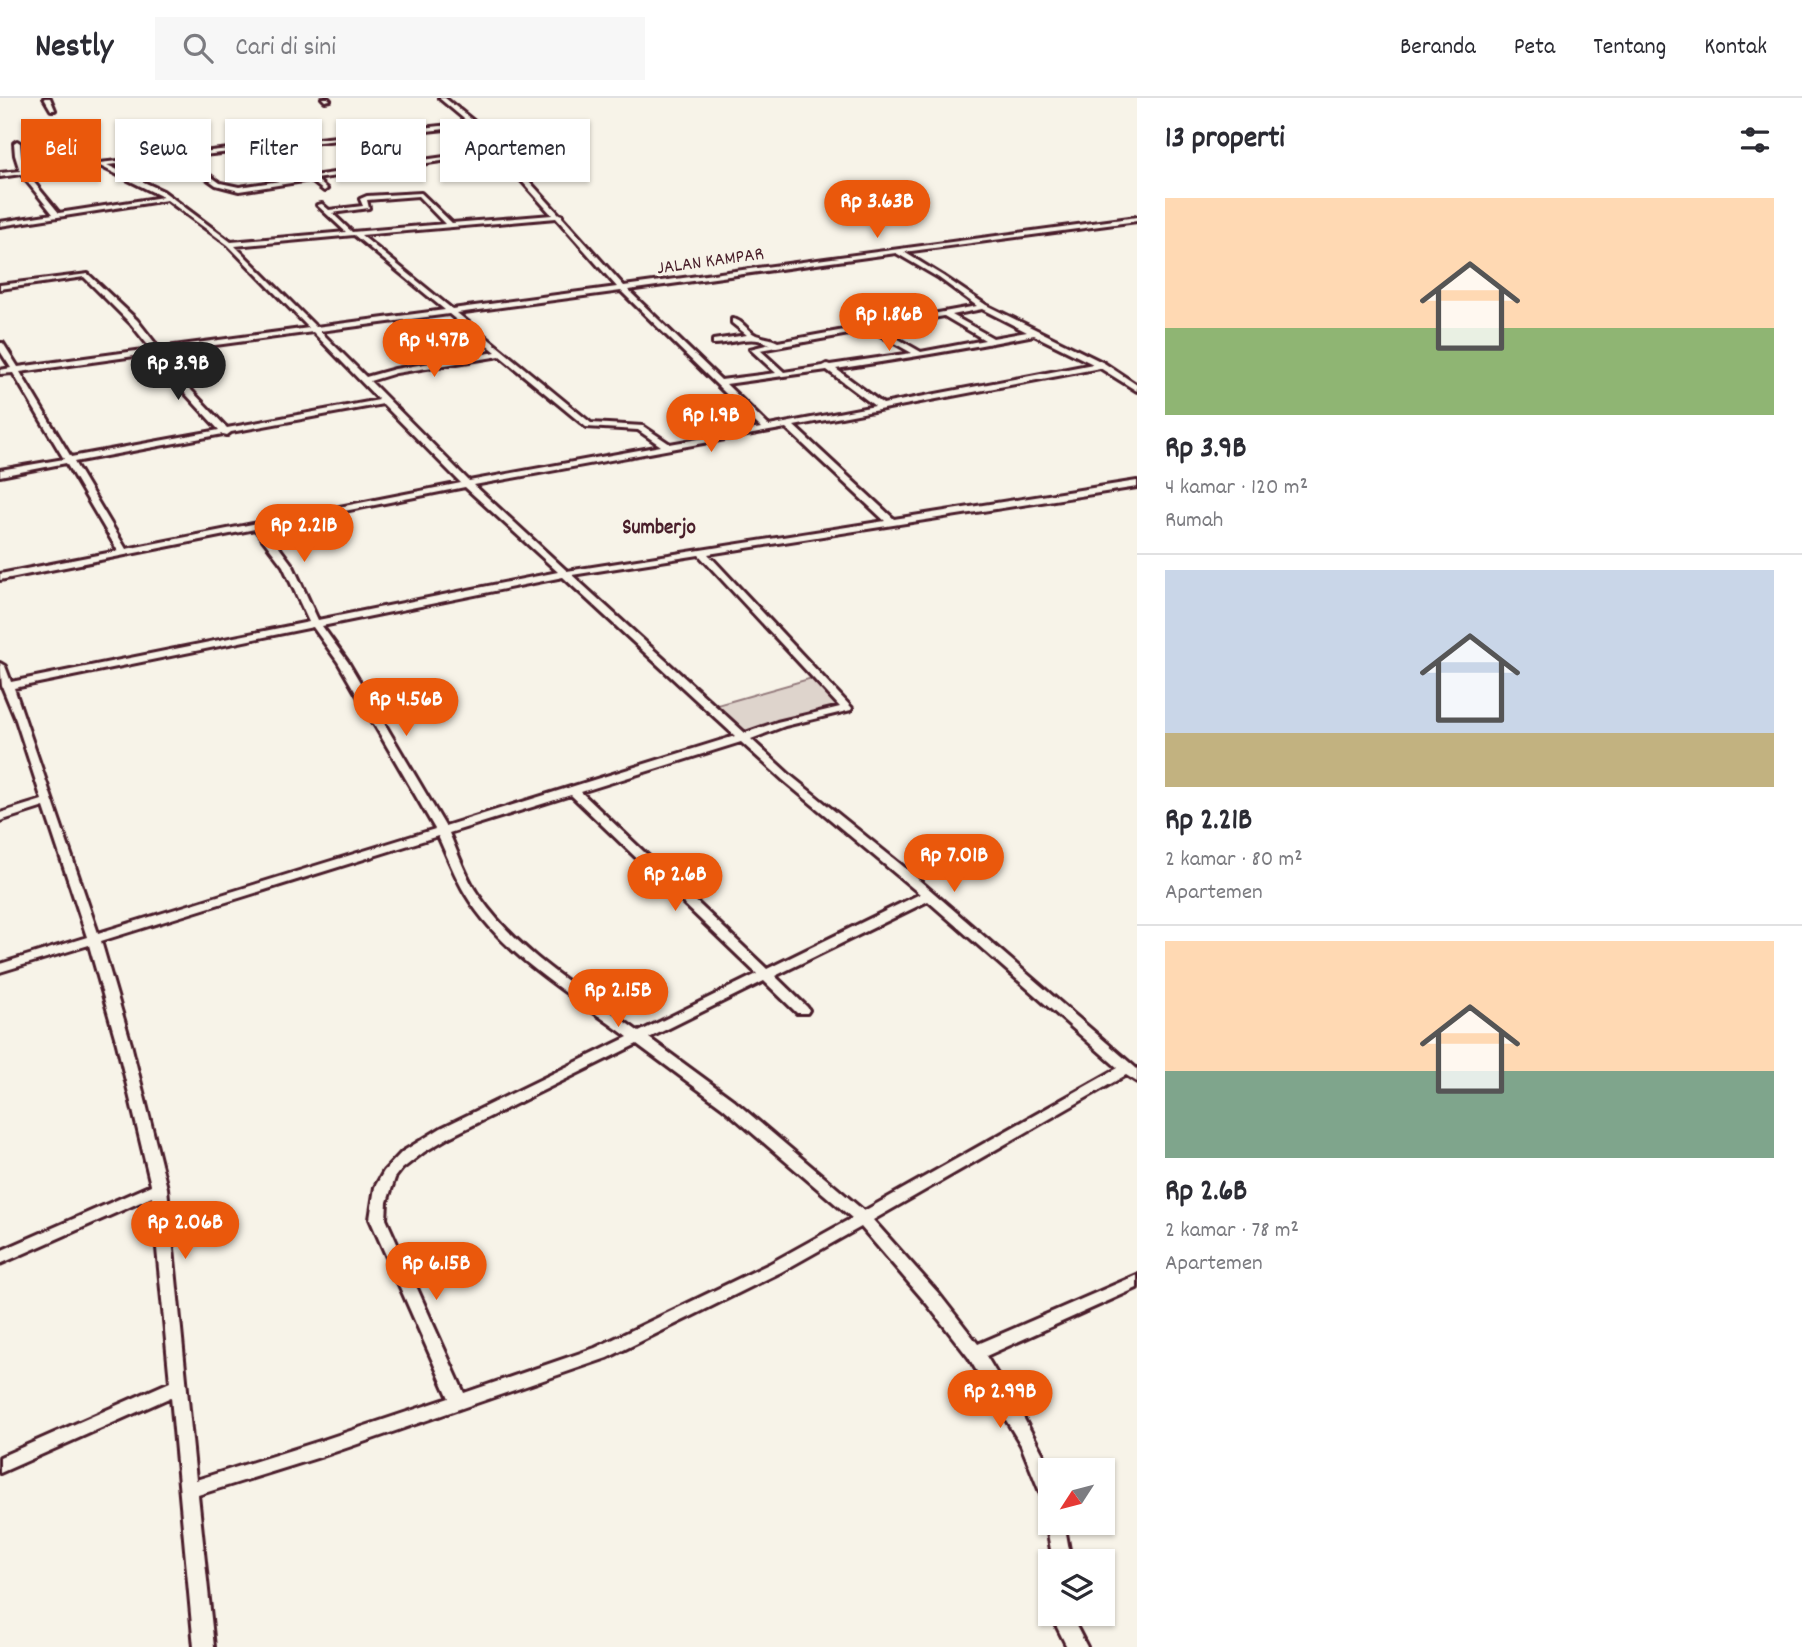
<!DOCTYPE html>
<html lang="id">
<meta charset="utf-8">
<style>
body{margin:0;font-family:Dekko,sans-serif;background:#f7f7f7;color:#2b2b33;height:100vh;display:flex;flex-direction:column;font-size:26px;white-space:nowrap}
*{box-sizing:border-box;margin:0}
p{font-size:23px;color:#7c7c81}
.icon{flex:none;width:38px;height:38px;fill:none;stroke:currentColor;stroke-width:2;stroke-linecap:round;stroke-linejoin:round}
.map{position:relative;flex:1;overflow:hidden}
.panel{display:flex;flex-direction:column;background:#fff;width:665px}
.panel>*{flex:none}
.guide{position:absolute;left:21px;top:21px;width:665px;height:63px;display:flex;gap:14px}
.needle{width:46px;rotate:234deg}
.controls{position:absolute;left:1038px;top:1360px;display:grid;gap:14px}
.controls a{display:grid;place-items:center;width:77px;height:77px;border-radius:0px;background:#fff;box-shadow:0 2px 5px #0004;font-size:35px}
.price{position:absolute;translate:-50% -60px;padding:0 16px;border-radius:24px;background:#ea580c;color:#fff;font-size:23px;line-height:46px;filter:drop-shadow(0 2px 4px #0008)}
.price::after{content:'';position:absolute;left:50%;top:42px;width:21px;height:16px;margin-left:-10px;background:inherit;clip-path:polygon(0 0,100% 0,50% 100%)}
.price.current{background:#222;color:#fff}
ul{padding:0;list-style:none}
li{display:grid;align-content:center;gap:14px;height:371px;padding:0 28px}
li+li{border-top:2px solid #e1e1e2}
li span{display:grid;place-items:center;height:217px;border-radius:0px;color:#555}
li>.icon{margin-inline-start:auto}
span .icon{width:126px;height:126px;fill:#fffc;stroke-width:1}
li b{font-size:30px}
h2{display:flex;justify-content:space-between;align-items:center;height:84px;padding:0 28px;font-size:30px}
.tag{padding:0 24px;border-radius:0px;background:#fff;box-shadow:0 2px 5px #0004;font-size:24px;line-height:63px}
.tag.current{background:#ea580c;color:#fff}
header{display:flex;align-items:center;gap:42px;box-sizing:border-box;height:98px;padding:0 35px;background:#fff;border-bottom:2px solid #e1e1e2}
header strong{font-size:33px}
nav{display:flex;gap:38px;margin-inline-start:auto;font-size:24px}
.search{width:490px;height:63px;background:#f7f7f7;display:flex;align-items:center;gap:18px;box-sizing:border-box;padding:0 24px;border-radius:0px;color:#7c7c81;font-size:26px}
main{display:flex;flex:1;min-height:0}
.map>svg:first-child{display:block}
</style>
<header>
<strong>Nestly</strong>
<div class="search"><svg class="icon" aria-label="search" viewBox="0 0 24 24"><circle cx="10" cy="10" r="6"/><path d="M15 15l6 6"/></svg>Cari di sini</div>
<nav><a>Beranda</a><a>Peta</a><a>Tentang</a><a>Kontak</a></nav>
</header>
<main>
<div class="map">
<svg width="1137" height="1549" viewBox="0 0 1137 1549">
<rect width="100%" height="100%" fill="#f7f3e8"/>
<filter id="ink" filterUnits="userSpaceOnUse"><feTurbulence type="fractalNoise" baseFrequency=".0143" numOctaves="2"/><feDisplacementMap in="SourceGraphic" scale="14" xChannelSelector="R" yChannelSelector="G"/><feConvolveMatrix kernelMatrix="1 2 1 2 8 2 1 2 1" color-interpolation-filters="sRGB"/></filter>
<g filter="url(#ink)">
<!-- green -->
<path fill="#ded4cc" stroke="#947a7c" stroke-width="2" d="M812,580l30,29 -95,27 -33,-28z"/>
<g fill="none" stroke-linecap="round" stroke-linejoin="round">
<!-- minor casing -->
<g stroke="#4a1f2b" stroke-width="6">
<path id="minor" d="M44,0h6l5,12h-4z
M322,0h6l2,2 -5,1z
M439,0h6l31,25 83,91 3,1v2l62,69 513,-69v4l-233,31 39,24 43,29 118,58 33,22v6l-37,-23 -306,58 100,93 243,-38v6l-429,67 144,154 -1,2 -66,16 -34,13 40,37 113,91 233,202v13l-11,-7 -253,145 66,74 39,50 159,-69v13l-151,68 37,61 22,41 5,13v33l-6,-2 -23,-57 -52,-87 -42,-54 -66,-77 -80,45 -174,86 -287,99 -122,38 16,152h-20l-23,-250 -171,76v-16l170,-75 -18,-185 -152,67v-13l151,-66 -34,-141 -28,-99 -89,27v-8l87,-27 -43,-130 -44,14v-8l42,-13 -26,-80 -14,-34 -2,-23 5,3 6,16 298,-60 -26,-56 -28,-37 -255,51v-6l118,-23 -52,-88 -66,13v-6l64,-11 -51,-86 -13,1v-4l11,-2 -11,-17v-8h3l15,24 133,-18 -20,-25 -47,-47 -84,12v-4l88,-11 49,46 22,28 150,-20 -81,-83 -61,-45 -167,26v-4l53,-8 -32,-40 -21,3v-4l20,-2 -5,-16 -1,-12 3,-2 3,2 1,12 4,16 250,-27 -9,-11 3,-2 11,12 189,-20zM473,28l21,24 -92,13 -31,-26zM365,39l32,27 -84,12 -16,-13 -14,-17zM278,49l15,18 14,12 -68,10 -19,-4 -36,-26zM497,55l55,62 -100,8 -31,-30 -54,3 -7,3 3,7 -34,4 -7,-6 -5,1 29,27 -115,10 -68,-51 -56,-26 71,-7 38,27 23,6 71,-11 14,11 3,-2 -11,-10zM100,68l63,31 -104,16 -32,-39zM418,98l27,28 -93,8 -20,-19 37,-5 -2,-8zM556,120l61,69 -165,22 -91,-74zM354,137l91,75 -129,17 -81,-81zM896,155l43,25 38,28 -199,36c-7,-4 -14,-4 -22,-7 -9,-4 -13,-15 -24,-16v4l15,12 -34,5v4c20,0 38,-10 57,0l-20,5 26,24 -55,7 -93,-90zM621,193l140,137 -91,16 -27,-18 -52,-3 -134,-110zM982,211l45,23 -34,6 -41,-23zM449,216l47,38 -101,17 -29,8 -46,-46zM944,218l41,24 -64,12 -42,-24zM871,232l41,23 -82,12 -3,-1 -4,2 -39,6 -24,-22zM313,234l66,68 -152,28 -71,-75zM1034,237l59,29 -210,40 -47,-35c66,-10 133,-21 198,-34zM149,256l70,76 -148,27 -51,-85zM500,258l86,71 52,3 23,16 -192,35 -99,-100 26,-8zM827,272l48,36 -106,20 -43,-42zM383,306l78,79 -335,66 -52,-87 149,-28 4,1 4,-3zM786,330l99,93 -318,50 -93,-86zM465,389l93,85 -240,48 -25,-54 -29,-39zM699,457l141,152 -63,15 -32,11 -173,-158zM563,479l172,159 -290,90 -97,-164 -26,-36zM313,529l25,35 97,167 -337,104 -84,-245zM741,644l42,38 137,114 -153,75 -186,-177zM571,697l186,179 -118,58c-56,-41 -120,-78 -160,-136 -13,-18 -21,-43 -30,-63zM438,738c9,19 17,41 28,59 36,60 107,101 162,142l-187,91 -39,24 -18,19 -9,16 -5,32 79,179 -129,43 -124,39 -29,-292 -36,-144 -30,-103zM928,803l190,167 -254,143 -132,-112 -83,-61 115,-57 33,32h10l2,-3 -2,-3 -32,-31zM637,946l85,63 130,111 -83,46 -174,84 -131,45 -78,-174 1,-17 8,-24 7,-9 22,-17 27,-16z
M1049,1418l1,6h14l7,39h-18l-7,-39z
M1056,1516h19l1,12 11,21h-20l-10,-20z"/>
</g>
<!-- minor -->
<use href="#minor" fill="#f7f3e8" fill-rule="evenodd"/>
</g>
</g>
<g text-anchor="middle" stroke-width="6" stroke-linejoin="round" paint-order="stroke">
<!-- far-street labels -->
<g font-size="19" fill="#4a1f2b" stroke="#f7f3e8">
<text transform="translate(710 161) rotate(-8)" y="7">JALAN KAMPAR</text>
</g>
<!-- far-quarter labels -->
<g font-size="21" font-weight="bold" fill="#4a1f2b" stroke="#f7f3e8">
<text x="659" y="435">Sumberjo</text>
</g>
</g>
</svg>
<div class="controls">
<a><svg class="needle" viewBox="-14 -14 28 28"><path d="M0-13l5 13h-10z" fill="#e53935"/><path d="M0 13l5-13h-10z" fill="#7c7c81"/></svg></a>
<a><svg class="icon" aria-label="layers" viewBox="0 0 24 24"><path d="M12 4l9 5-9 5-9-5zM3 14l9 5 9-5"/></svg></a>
</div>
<b class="price" style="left:877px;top:142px">Rp 3.63B</b>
<b class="price" style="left:889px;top:255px">Rp 1.86B</b>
<b class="price" style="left:434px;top:281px">Rp 4.97B</b>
<b class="price current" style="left:178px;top:304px">Rp 3.9B</b>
<b class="price" style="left:711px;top:356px">Rp 1.9B</b>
<b class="price" style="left:304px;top:466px">Rp 2.21B</b>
<b class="price" style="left:406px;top:640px">Rp 4.56B</b>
<b class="price" style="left:954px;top:796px">Rp 7.01B</b>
<b class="price" style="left:675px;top:815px">Rp 2.6B</b>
<b class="price" style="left:618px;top:931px">Rp 2.15B</b>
<b class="price" style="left:185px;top:1163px">Rp 2.06B</b>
<b class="price" style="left:436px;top:1204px">Rp 6.15B</b>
<b class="price" style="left:1000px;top:1332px">Rp 2.99B</b>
<div class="guide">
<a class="tag current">Beli</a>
<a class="tag">Sewa</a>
<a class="tag">Filter</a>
<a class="tag">Baru</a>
<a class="tag">Apartemen</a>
</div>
</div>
<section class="panel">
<h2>13 properti<svg class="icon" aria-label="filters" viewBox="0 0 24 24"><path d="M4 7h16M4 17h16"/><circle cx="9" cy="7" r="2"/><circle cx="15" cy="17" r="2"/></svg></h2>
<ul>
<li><span style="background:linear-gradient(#ffd9b3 60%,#8fb573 0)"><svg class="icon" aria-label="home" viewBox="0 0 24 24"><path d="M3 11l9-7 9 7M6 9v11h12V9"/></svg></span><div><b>Rp 3.9B</b><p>4 kamar · 120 m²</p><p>Rumah</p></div></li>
<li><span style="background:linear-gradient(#c9d6e8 75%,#c2b280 0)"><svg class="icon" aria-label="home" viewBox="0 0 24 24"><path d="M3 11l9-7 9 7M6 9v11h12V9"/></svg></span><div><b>Rp 2.21B</b><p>2 kamar · 80 m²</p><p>Apartemen</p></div></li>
<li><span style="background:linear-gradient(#ffd9b3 60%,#7fa58c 0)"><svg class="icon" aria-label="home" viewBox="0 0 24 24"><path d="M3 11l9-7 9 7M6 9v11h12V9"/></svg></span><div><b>Rp 2.6B</b><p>2 kamar · 78 m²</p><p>Apartemen</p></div></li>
</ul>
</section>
</main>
